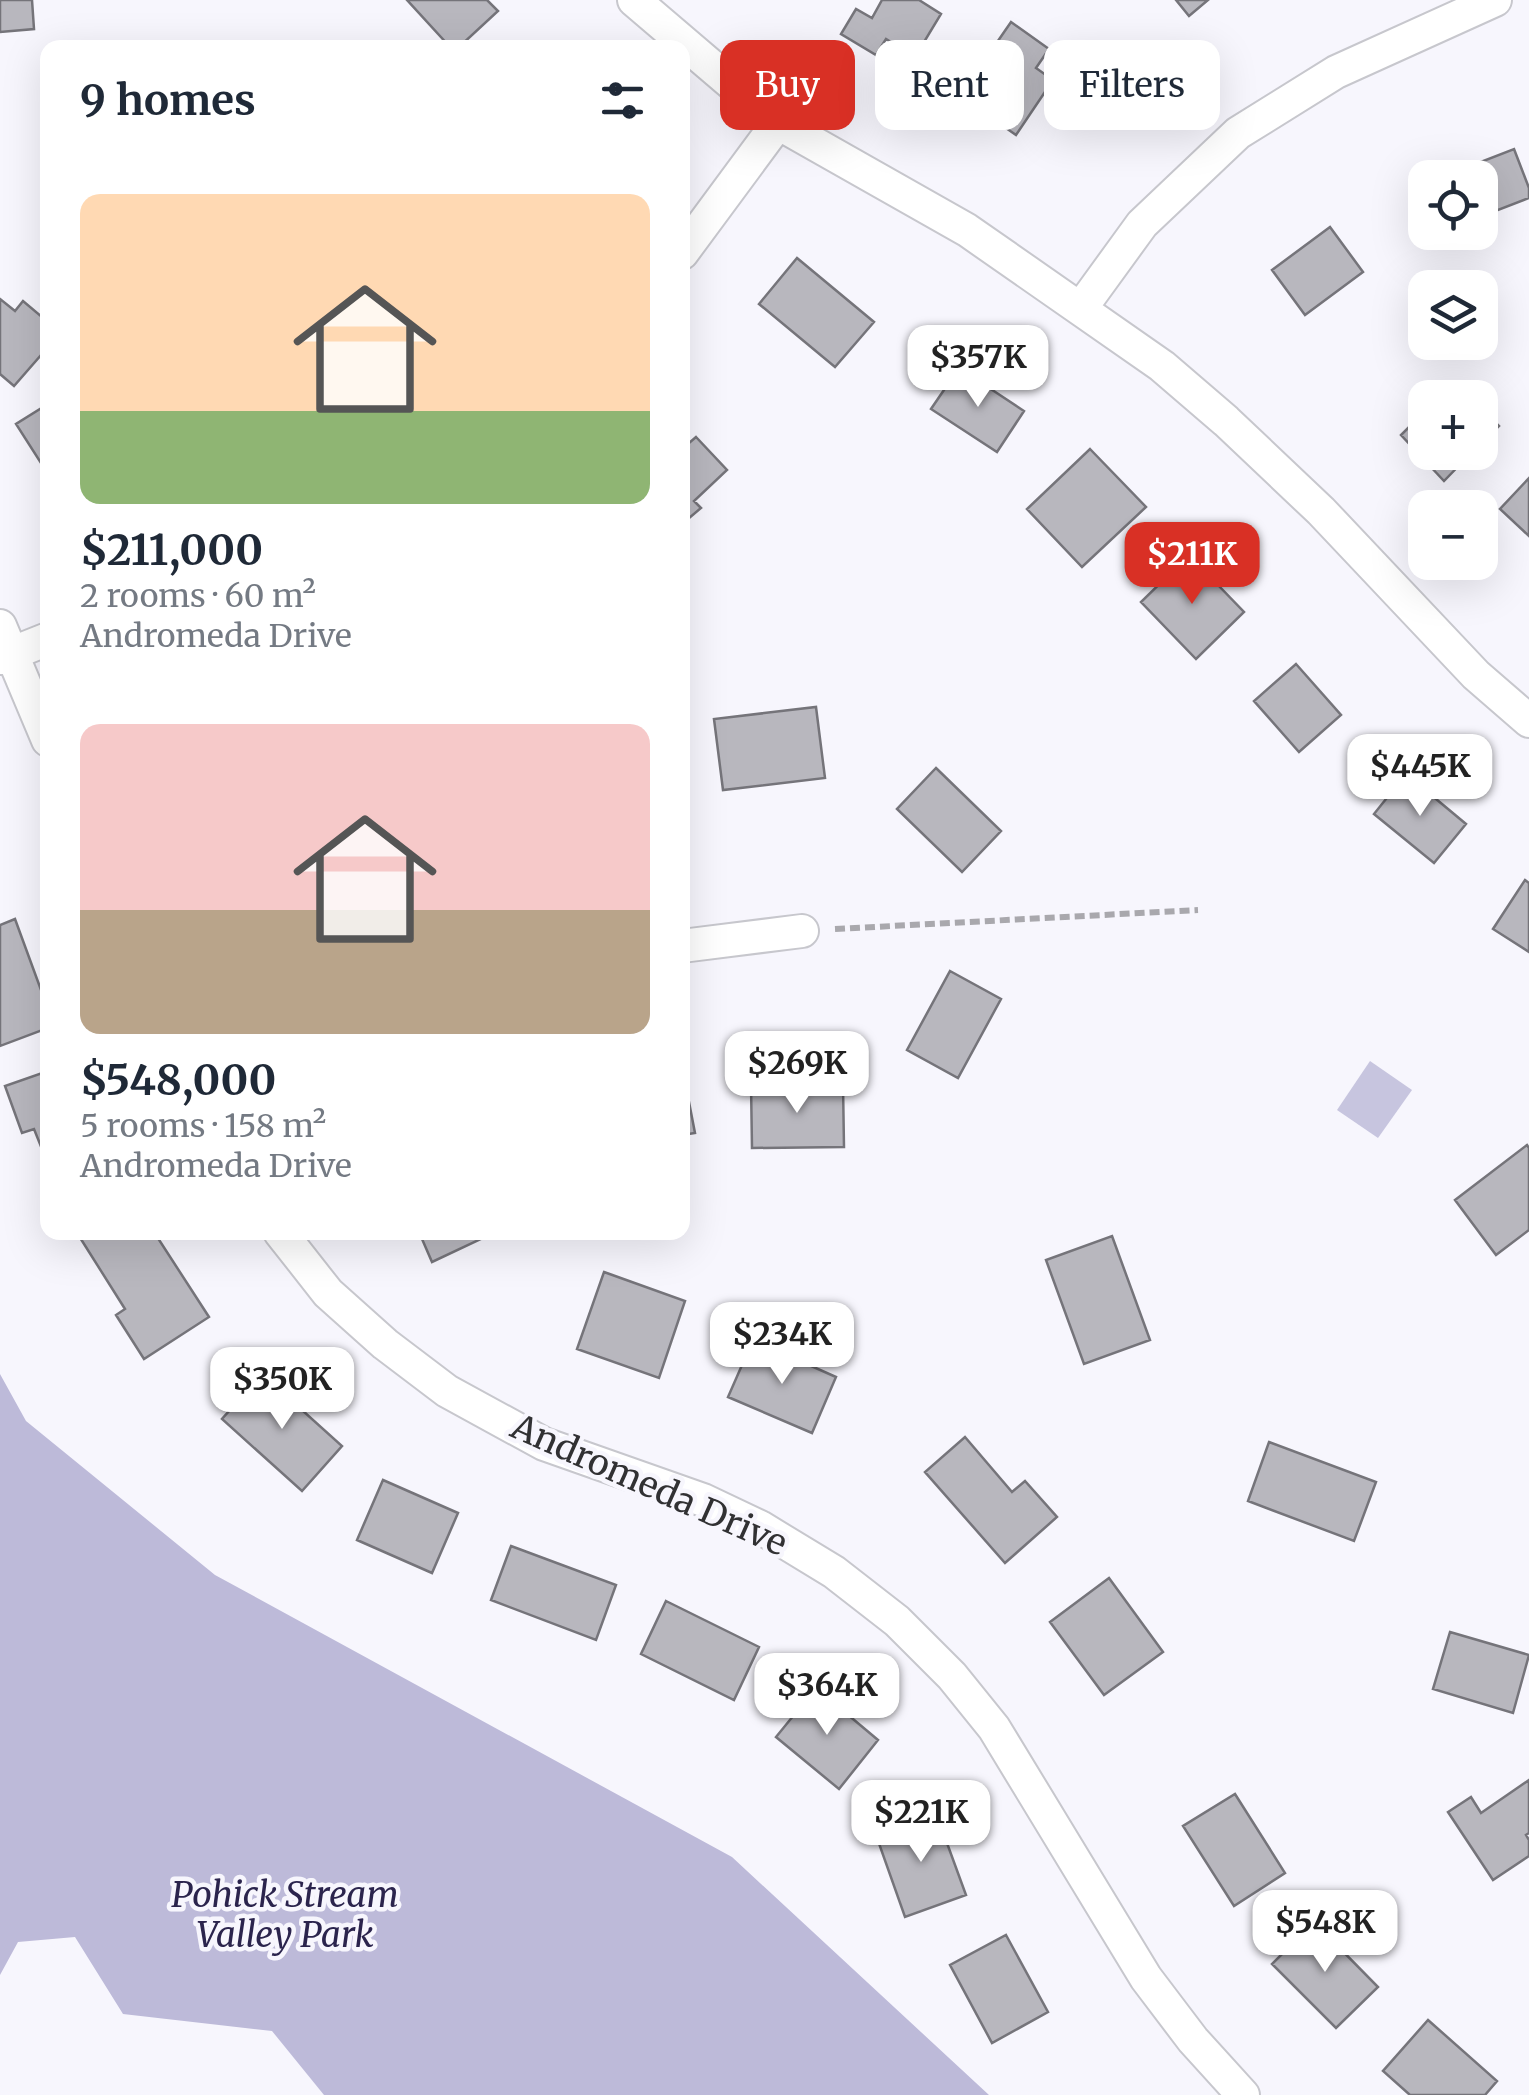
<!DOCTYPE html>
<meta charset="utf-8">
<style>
body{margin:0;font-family:Merriweather,serif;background:#f2f2f3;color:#1f2937;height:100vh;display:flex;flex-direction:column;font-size:38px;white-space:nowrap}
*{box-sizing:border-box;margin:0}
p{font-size:32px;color:#747a83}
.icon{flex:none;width:55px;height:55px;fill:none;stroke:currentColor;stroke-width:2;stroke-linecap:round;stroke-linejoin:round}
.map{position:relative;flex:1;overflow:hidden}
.drawer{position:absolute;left:40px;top:40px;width:650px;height:1200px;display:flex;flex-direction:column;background:#fff;border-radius:20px;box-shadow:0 10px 40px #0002}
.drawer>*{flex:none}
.top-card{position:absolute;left:720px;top:40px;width:658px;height:90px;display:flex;gap:20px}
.tools{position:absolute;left:1408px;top:160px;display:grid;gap:20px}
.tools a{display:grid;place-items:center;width:90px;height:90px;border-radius:20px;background:#fff;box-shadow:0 10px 40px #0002;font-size:50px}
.price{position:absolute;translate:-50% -85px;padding:0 22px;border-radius:20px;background:#fff;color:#222;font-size:32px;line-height:65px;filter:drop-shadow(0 2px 5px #0008)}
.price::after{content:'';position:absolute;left:50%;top:60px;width:30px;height:22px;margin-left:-15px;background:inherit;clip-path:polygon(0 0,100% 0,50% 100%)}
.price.active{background:#d93025;color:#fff}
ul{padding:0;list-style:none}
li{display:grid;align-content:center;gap:20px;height:530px;padding:0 40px}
li span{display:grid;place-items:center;height:310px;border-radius:20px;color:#555}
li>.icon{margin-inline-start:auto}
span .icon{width:180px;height:180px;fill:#fffc;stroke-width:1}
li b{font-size:42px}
h2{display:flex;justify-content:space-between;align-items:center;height:120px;padding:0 40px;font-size:42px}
.tag{padding:0 35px;border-radius:20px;background:#fff;box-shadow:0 10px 40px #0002;font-size:35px;line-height:90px}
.tag.active{background:#d93025;color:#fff}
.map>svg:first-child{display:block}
</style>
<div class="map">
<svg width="1529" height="2095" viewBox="0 0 1529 2095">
<rect width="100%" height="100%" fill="#f7f6fd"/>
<!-- green -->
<path fill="#c7c5df" d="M1370,1061l42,29 -34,48 -41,-28z"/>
<!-- forest -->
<path fill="#bdbad9" d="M0,1374l26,47 189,154 517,282 257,238h-665l-52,-64 -149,-17 -48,-77 -57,5 -18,33z"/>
<!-- building -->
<path fill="#b8b7be" stroke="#75747a" stroke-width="2.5" d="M0,0h32l2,29 -34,3z
M407,0h80l11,11 -40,37h-7z
M882,0h37l22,14 -26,43 -29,-18 -10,16 -35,-21 15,-25 16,9z
M1176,0h32l-19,16z
M1011,22l38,27 -13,19 17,12 -37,55 -56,-39z
M1514,149l15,39v10l-49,19v-39h-17l-3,-8z
M1330,227l33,45 -58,43 -33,-45z
M797,258l77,64 -39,45 -76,-63z
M0,299l15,12 8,-10 25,21v25l-34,39 -14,-12z
M959,368l65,43 -27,41 -66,-43z
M1455,382l16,16h-32z
M48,404v70l-32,-50z
M1480,407l19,19 -19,19z
M1425,411v41h47l-28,29 -43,-46z
M696,437l31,33 -33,31 7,7 -19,16v-75z
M1090,449l56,58 -64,60 -55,-58z
M1529,478v58l-29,-27z
M1189,555l55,57 -48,47 -55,-57z
M1296,664l45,51 -42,37 -45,-51z
M816,707l9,71 -102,12 -9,-71z
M936,768l65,63 -39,41 -65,-63z
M1406,774l60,50 -32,39 -60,-49z
M1525,880l4,3v69l-36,-23z
M15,919l33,90v19l-48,18v-121z
M950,971l51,28 -43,79 -51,-28z
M48,1071v93l-14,-35 -12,4 -17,-47z
M683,1071l12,62 -13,2v-63z
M751,1084h92l1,63 -92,1z
M1527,1145l2,3v82l-33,25 -41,-55z
M85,1232h69l55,85 -65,42 -28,-44 9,-6 -46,-73z
M419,1232h59l3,7 -49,23z
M1112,1236l38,104 -66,24 -38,-104z
M604,1272l81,29 -26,77 -82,-29z
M753,1340l83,37 -24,56 -84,-36z
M262,1374l80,72 -40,45 -80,-72z
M965,1437l47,55 13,-11 32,36 -52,46 -80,-91z
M1269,1442l107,40 -22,59 -106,-40z
M383,1480l75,33 -26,60 -75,-33z
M511,1546l105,39 -20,55 -105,-40z
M1109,1578l54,74 -59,43 -54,-73z
M666,1601l93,46 -25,53 -93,-46z
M1450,1632l79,23 -16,58 -80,-24z
M816,1688l62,52 -39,49 -63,-52z
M1529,1780v53l-3,2 3,5v16l-36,24 -45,-68 23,-15 10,16z
M1235,1794l50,79 -51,33 -51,-80z
M936,1813l30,82 -61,22 -29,-82z
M1314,1922l64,65 -42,41 -64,-64z
M1006,1935l42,77 -56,31 -42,-78z
M1428,2020l69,61 -12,14h-75l-27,-24z"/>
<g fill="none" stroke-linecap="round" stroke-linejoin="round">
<!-- street casing -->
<g stroke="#c7c7cd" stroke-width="36">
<path id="street" d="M634,0l144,123 189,107 195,136 64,55 95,90 155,164 53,46
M682,253l96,-130
M1081,308l61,-84 96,-91 98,-61 159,-72
M0,626l48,114
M0,658l48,-19
M682,946l120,-15
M280,1232l48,61 57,51 62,47 97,53 159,56 57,27 74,45 63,49 55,55 42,52 152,250 47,62 50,55"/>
</g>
<!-- path -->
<path stroke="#a9a8ad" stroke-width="6" stroke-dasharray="10 5" stroke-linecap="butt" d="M835,929l363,-19"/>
<!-- street -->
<use href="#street" stroke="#fff" stroke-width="32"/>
</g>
<g text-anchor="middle" stroke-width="9" stroke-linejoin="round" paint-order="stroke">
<!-- street labels -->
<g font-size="35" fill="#313133" stroke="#f7f6fd">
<text transform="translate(649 1485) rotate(24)" y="12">Andromeda Drive</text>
</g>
<!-- park labels -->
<g font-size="35" font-style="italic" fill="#2b244d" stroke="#f7f6fd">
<text x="285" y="1907">Pohick Stream<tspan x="285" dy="40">Valley Park</tspan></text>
</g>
</g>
</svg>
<div class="tools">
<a><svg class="icon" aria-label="locate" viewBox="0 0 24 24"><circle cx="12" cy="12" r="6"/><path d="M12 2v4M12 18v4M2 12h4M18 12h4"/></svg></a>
<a><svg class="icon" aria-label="layers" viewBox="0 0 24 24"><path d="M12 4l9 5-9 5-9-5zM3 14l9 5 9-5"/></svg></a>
<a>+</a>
<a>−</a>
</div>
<b class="price" style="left:978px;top:410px">$357K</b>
<b class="price active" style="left:1192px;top:607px">$211K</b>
<b class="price" style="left:1420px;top:819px">$445K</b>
<b class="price" style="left:797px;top:1116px">$269K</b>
<b class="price" style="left:782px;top:1387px">$234K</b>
<b class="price" style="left:282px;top:1432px">$350K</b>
<b class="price" style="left:827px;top:1738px">$364K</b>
<b class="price" style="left:921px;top:1865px">$221K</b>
<b class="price" style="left:1325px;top:1975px">$548K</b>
<div class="top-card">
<a class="tag active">Buy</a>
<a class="tag">Rent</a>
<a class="tag">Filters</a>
</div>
<section class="drawer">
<h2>9 homes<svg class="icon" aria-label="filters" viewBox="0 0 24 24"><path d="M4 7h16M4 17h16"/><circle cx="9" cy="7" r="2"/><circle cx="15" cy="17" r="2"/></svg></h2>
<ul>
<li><span style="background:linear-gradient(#ffd9b3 70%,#8fb573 0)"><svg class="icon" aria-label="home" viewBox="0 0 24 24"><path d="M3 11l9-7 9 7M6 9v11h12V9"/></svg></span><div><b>$211,000</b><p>2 rooms · 60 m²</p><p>Andromeda Drive</p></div></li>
<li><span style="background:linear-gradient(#f6c9c9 60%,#b9a48a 0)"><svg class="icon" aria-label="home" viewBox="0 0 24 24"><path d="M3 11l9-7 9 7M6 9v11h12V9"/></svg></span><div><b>$548,000</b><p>5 rooms · 158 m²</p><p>Andromeda Drive</p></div></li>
</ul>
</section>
</div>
